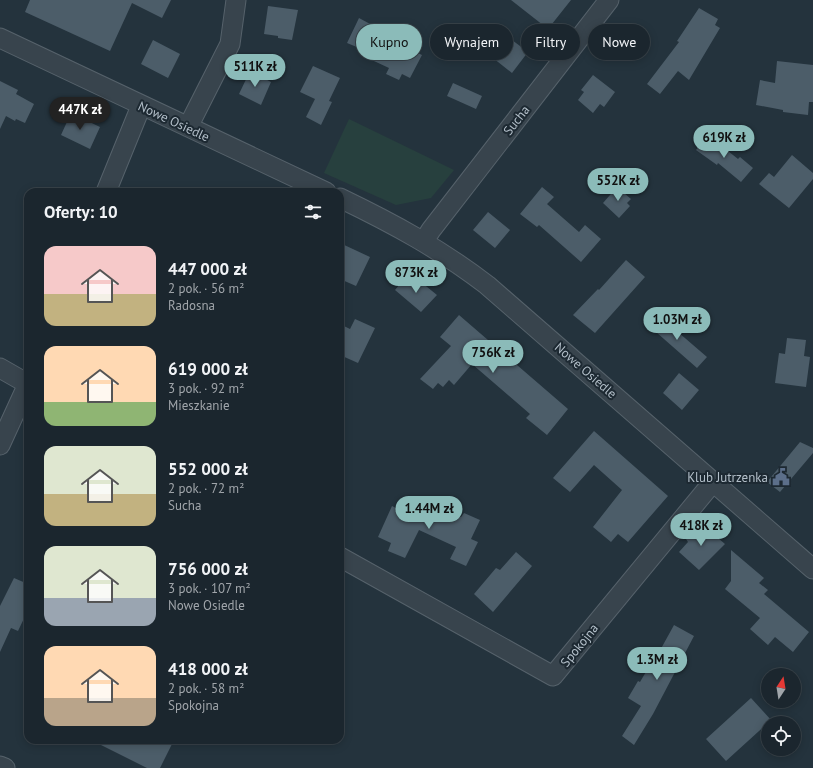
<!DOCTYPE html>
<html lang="pl">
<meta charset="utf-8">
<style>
body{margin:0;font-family:"PT Sans",sans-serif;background:#242e36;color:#f1f3f6;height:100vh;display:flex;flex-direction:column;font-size:15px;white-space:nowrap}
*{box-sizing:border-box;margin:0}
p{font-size:13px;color:#a0a5aa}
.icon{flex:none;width:22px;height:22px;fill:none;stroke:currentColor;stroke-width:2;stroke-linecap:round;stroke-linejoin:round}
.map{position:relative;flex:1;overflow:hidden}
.panel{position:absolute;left:24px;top:188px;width:320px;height:556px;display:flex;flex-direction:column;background:#1b262e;border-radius:12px;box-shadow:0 2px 10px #0003,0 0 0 1px #39434a}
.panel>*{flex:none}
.banner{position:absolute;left:356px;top:24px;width:380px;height:36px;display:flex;gap:8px}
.needle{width:26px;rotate:12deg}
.buttons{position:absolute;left:761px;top:668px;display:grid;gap:8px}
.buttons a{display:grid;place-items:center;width:40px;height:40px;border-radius:50%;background:#1b262e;box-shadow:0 2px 10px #0003,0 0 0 1px #39434a;font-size:20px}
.price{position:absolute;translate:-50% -34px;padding:0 9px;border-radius:14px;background:#8bbbb9;color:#111;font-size:13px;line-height:26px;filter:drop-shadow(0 1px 2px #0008)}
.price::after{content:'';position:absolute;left:50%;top:24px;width:12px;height:9px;margin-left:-6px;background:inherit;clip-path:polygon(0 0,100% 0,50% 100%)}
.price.active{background:#222;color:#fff}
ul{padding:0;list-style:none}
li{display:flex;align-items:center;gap:12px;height:100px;padding:0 20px}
li span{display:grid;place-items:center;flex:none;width:112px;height:80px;border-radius:12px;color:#555}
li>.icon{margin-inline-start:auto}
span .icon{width:48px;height:48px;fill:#fffc;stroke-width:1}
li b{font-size:17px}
h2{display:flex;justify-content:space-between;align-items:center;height:48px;padding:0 20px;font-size:17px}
.tag{padding:0 14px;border-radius:18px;background:#1b262e;box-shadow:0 2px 10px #0003,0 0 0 1px #39434a;font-size:14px;line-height:36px}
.tag.active{background:#8bbbb9;color:#111}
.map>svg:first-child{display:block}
</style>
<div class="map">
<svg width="813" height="768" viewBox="0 0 813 768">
<rect width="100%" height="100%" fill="#24333d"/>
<!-- green -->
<path fill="#27403e" d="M349,119l105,51 -23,28 -35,7 -72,-32z"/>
<!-- building -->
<path fill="#4c5d69" d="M30,0h141l-9,18 -30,-15 -22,48 -85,-39z
M511,0h60l-23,29z
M268,6l30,4 -6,30 -14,-2v-2l-14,-2z
M699,8l19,11 -3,6 5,3 -31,52 -11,-9 -18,23 -13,-10 32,-42 -2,-1z
M359,18l26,14 -2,4 39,19 -12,23 -8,-4 -3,6 -13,-6 3,-6 -28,-13 3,-5 -17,-7z
M481,30l13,10 5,-5 7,5 2,-3 20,15 -16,21 -19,-15 -2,2 -21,-17z
M153,40l27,14 -12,24 -27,-14z
M777,61l36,4v37h-4l-1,13 -25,-3v-2l-27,-5 4,-25 15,3z
M313,66l27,12 -11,23 3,1 -11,23 -15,-8 9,-18 -15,-7z
M250,71l21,11 -10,23 -22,-11z
M593,75l22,17 -11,15 -4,-3 -7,9 -15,-13 6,-8 -3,-2z
M0,81l18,9 -2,4 18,10 -9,19 -9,-4 -1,2 -9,-5 -6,13z
M453,83l29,13 -6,13 -29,-13z
M71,113l29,14 -10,22 -29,-14z
M708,135l30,24 2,-2 13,11 -12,14 -23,-19 -1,2 -21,-15z
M792,155l21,18v6l-24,29 -30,-24 10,-11 5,4z
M542,187l12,10 -7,7 32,28 6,-7 16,14 -20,23 -42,-37 -2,2 -17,-13z
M617,187l14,12 -4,4 3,3 -11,12 -16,-15z
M488,212l22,18 -15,18 -22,-18z
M340,243l30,14 -14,29 -16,-7z
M626,260l19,17 -50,56 -22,-18 25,-26 1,1z
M405,278l7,5 4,-5 21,17 -16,17 -26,-22z
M657,314l50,43 -10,11 -49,-43z
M459,315l109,94 -21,26 -21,-17 4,-4 -58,-50 -18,21 -5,-5 -6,7 -5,-4 -5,6 -13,-10 31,-33 -11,-9z
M355,319l20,9 -17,35 -18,-8v-31l10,5z
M787,338l19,2 -2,16 6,1 -4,30 -31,-4 4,-30 6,1z
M679,373l20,17 -17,20 -19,-17z
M594,431l74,65 -40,46 -10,-8 -7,8 -18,-15 29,-37 -28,-25 -24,27 -17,-14z
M800,442l13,6v5l-33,39 -13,-10z
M406,499l43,21 3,-7 9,4 3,-4 16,7 -9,19 7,3 -12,24 -16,-7 6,-12 -37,-17 -14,28 -17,-7 3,-8 -13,-6 14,-31 8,4z
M697,526l4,4 3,-4 21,18 -26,26 -20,-18 9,-10 -2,-3z
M731,550l33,28 -5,5 9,7 -4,4 45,38 -16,20 -18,-15 -7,8 -18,-16 10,-11 -35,-29 6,-8z
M516,552l16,14 -39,46 -19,-18 22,-26 4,2z
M14,578l14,6v26l-10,21 -7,-3 -11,24v-46z
M674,625l20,11 -41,78 -19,31 -12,-9 19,-30 -13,-8 10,-17 2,1 10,-17h2z
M751,698l20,22 -45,41 -20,-22z
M91,740h83l-14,28h-13z"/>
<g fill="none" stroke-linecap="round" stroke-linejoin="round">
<!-- minor casing -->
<g stroke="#56626b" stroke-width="21">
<path id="minor" d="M0,38l326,154
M188,127l42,-83 6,-44
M106,192l35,-86
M340,198c54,26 100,51 147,87l326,284
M424,241l7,-11 178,-230
M0,368l28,16
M0,445l28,-61
M340,557l213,119 160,-194
M0,766l5,2"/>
</g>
<!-- minor -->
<use href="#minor" stroke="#38444d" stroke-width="19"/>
</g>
<!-- icons -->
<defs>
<g id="civic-bare" transform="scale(1.38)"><path d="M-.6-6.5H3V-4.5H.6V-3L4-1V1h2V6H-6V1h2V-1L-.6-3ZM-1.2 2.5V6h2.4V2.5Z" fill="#5c6f8a" stroke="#1d2932" stroke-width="2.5" paint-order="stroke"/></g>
</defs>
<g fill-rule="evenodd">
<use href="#civic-bare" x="781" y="477"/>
</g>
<g text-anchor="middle" stroke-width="4" stroke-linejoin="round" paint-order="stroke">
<!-- street labels -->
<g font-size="13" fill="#b3bfc9" stroke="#1d2932">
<text transform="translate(516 120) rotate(-52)" y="5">Sucha</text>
<text transform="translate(174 121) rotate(25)" y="5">Nowe Osiedle</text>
<text transform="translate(586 370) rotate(41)" y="5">Nowe Osiedle</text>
<text transform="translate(579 645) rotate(-51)" y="5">Spokojna</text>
</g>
<!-- poi labels -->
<g font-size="13" fill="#b3bfc9" stroke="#1d2932" text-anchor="end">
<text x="768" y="482">Klub Jutrzenka</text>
</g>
</g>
</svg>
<div class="buttons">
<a><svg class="needle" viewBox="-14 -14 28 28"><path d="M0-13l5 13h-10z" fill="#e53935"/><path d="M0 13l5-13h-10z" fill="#a0a5aa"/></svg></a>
<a><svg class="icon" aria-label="locate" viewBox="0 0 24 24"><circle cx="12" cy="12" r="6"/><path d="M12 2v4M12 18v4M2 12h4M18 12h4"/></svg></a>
</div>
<b class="price" style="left:255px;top:88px">511K zł</b>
<b class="price active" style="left:80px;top:131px">447K zł</b>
<b class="price" style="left:724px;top:159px">619K zł</b>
<b class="price" style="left:618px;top:202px">552K zł</b>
<b class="price" style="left:416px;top:294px">873K zł</b>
<b class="price" style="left:677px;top:341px">1.03M zł</b>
<b class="price" style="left:493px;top:374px">756K zł</b>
<b class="price" style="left:429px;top:530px">1.44M zł</b>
<b class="price" style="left:701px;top:547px">418K zł</b>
<b class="price" style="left:657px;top:681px">1.3M zł</b>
<div class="banner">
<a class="tag active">Kupno</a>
<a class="tag">Wynajem</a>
<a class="tag">Filtry</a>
<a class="tag">Nowe</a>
</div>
<section class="panel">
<h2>Oferty: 10<svg class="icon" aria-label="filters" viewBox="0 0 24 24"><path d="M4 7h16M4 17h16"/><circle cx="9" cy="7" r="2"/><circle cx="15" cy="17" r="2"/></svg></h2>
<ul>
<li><span style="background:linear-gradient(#f6c9c9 60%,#c2b280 0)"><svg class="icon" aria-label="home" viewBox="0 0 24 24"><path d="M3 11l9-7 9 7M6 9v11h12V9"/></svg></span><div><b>447 000 zł</b><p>2 pok. · 56 m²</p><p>Radosna</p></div></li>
<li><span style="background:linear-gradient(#ffd9b3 70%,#8fb573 0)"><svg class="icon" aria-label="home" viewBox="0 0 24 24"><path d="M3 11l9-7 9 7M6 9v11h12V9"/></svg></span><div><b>619 000 zł</b><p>3 pok. · 92 m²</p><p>Mieszkanie</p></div></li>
<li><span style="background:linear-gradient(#dfe7d0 60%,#c2b280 0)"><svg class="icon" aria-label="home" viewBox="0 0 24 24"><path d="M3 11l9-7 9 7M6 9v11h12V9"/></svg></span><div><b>552 000 zł</b><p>2 pok. · 72 m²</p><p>Sucha</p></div></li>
<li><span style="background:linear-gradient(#dfe7d0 65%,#9aa5b1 0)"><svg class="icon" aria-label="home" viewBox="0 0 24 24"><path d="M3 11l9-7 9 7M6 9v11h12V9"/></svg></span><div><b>756 000 zł</b><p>3 pok. · 107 m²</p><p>Nowe Osiedle</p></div></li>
<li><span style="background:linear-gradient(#ffd9b3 65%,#b9a48a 0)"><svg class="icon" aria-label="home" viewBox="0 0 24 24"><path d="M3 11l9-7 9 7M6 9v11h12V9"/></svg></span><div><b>418 000 zł</b><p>2 pok. · 58 m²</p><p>Spokojna</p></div></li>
</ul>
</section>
</div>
